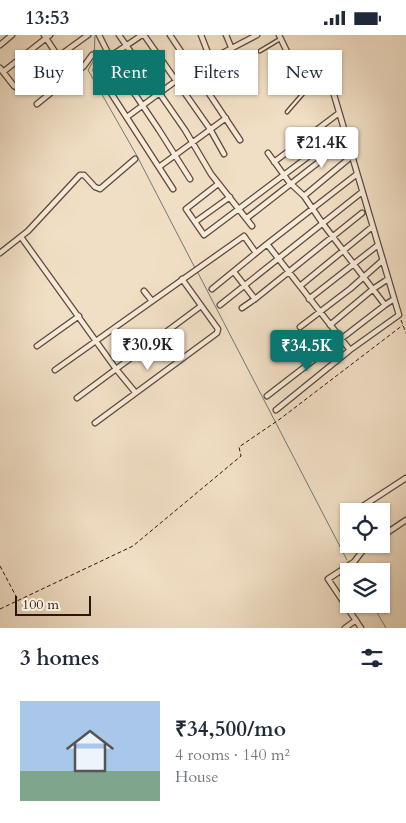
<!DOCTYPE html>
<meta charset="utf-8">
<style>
body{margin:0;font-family:Cardo,serif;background:#f6f6f7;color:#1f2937;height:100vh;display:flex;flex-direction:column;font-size:19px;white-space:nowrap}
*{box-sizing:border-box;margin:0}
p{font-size:16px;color:#747a83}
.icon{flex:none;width:28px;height:28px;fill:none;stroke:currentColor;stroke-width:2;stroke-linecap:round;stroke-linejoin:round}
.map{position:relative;height:593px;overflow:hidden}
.sheet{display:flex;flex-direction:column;background:#fff;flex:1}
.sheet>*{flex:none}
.banner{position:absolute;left:15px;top:15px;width:376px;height:45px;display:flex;gap:10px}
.controls{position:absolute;left:340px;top:468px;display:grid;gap:10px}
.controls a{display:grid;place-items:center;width:50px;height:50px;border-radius:0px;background:#fff;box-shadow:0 1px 4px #0004;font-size:25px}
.scale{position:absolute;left:15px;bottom:12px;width:76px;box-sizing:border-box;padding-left:5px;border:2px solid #2b160b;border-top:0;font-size:14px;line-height:18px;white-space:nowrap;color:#2b160b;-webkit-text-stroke:4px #f6ead9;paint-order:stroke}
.price{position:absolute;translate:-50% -42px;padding:0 11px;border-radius:5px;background:#fff;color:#222;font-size:16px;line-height:32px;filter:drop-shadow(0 1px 2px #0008)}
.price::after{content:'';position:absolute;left:50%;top:30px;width:15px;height:11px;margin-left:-8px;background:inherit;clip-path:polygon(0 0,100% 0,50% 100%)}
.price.active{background:#0f766e;color:#fff}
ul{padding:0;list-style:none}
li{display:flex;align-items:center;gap:15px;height:125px;padding:0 20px}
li+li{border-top:1px solid #e0e1e3}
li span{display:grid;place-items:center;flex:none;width:140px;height:100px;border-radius:0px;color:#555}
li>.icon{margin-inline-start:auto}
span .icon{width:60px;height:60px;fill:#fffc;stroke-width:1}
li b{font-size:21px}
h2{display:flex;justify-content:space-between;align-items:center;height:60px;padding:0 20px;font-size:21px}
.pill{padding:0 18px;border-radius:0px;background:#fff;box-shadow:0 1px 4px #0004;font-size:18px;line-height:45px}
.pill.active{background:#0f766e;color:#fff}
.status{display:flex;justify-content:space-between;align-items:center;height:35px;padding:0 25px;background:#fff;direction:ltr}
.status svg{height:14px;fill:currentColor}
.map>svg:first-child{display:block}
</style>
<div class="status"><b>13:53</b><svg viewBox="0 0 49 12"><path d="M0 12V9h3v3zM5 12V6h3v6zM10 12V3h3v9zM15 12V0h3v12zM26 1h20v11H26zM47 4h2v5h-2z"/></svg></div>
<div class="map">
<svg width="406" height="593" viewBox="0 0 406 593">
<rect width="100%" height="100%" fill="#f1dfc5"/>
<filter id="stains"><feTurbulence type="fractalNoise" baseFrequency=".004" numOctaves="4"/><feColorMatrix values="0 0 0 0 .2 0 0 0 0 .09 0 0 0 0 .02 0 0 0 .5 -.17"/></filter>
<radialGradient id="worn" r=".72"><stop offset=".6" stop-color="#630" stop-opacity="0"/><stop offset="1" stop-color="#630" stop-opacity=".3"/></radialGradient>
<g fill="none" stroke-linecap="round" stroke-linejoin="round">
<!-- stream -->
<path stroke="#727878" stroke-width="1" d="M95,0l-1,25 -6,10 49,86 58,112
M197,236l150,289
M372,569l14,24"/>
<!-- lane casing -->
<g stroke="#5c483a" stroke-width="5">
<path id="lane" d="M260,16l20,-12
M287,77l20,-23"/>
</g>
<!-- street casing -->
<g stroke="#5c483a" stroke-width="7">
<path id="street" d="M44,0l27,41
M99,0l11,22 49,73 31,49
M119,0l66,95 26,44 41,52
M142,0l-43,29 -3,6 77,119
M144,0l66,94 14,25
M170,0l70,105
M201,0l9,23
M226,0l5,12
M0,10l12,-10
M0,33l14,18 4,2 34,-27 36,-26
M3,37l47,-37
M37,69l47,-38 8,-11
M127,82l65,-48 65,-34
M268,118l21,29 15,14 19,28 62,81 9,-6
M274,127l65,-49
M159,132l67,-49
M218,149l-32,25 9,13 35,-25
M304,161l48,-40
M247,183l100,-78
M195,187l9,13 121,-91
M21,202l95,132 19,23
M0,218l28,-22 52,-56h4l11,12 5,2 35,-30
M234,237l21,27 107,-86
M300,251l72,-59
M212,254l55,-45
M144,256l8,10
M309,264l69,-54
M220,270l142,-113
M242,273l13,-9
M330,290l43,-36 15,-10
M300,292l50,-38 33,-29
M37,311l42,-30
M350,315l-83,-106 90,-70
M55,335l189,-134 12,17
M267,361l118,-91
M77,363l124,-92
M276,375l74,-60 49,-35 -67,-227c-8,-7 -18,-1 -27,1l-26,-54
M95,388l122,-90 1,-4 -36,-50
M360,473l46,-30
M381,502l25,-17
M345,593l11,-8
M361,593l-33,-49 26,-17 10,-13 8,-5"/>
</g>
<!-- path -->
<path stroke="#2b160b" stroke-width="1" stroke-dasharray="4 2.5" stroke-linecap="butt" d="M401,285l5,13
M0,531l17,32
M0,574l133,-63 108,-90 -2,-9 41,-28 123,-94"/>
<!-- lane -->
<use href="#lane" stroke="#f6ead9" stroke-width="2.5"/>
<!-- street -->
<use href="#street" stroke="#f6ead9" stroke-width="4.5"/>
</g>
<rect width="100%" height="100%" filter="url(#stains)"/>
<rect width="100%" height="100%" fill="url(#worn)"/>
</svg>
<div class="controls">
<a><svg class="icon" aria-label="locate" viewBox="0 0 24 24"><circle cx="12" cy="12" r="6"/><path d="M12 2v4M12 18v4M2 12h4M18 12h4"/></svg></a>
<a><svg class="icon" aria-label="layers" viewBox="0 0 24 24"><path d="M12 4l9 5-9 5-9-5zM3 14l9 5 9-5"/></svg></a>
</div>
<div class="scale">100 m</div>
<b class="price" style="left:322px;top:134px">₹21.4K</b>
<b class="price" style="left:148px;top:336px">₹30.9K</b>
<b class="price active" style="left:307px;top:337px">₹34.5K</b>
<div class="banner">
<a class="pill">Buy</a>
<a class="pill active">Rent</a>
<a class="pill">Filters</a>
<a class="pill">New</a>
</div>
</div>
<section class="sheet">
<h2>3 homes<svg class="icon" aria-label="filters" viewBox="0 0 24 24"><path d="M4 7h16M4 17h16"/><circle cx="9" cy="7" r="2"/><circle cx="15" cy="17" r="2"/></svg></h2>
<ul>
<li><span style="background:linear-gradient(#a9c7e8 70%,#7fa58c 0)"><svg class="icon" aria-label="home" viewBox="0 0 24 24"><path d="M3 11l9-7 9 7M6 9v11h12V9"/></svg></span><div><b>₹34,500/mo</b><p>4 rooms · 140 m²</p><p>House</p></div></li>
</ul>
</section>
